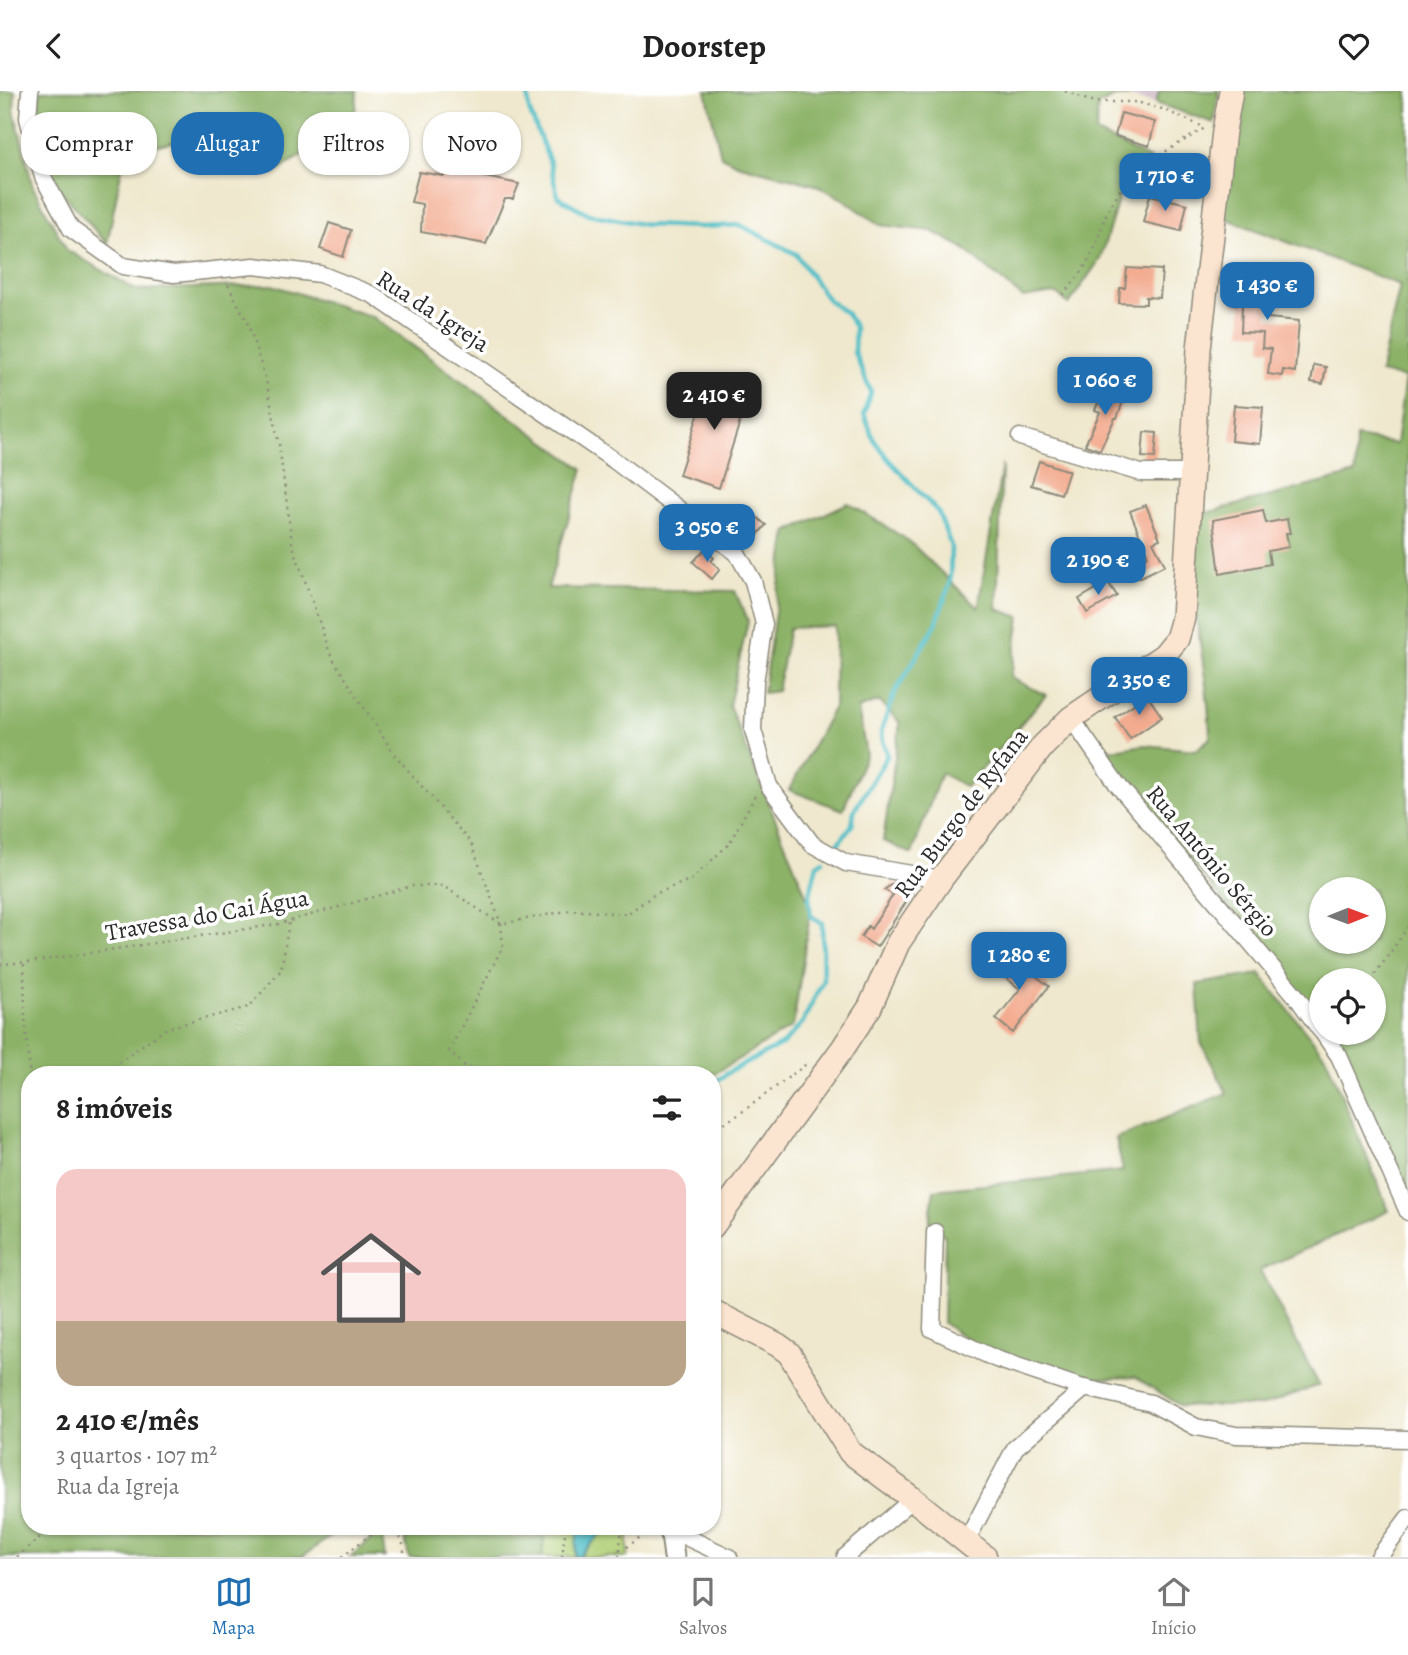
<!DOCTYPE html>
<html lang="pt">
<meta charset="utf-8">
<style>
body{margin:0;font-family:Alegreya,serif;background:#f2f2f2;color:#222;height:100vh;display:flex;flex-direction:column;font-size:26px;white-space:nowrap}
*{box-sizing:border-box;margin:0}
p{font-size:23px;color:#767676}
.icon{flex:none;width:38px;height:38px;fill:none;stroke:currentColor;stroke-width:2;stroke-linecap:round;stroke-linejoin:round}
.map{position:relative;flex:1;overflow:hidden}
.drawer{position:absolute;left:21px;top:975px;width:700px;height:469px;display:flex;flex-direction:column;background:#fff;border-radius:28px;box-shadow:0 2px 5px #0004}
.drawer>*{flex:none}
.banner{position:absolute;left:21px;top:21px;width:700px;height:63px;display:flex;gap:14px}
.needle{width:46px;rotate:89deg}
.buttons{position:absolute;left:1309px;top:786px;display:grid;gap:14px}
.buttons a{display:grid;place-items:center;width:77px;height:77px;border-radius:50%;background:#fff;box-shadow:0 2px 5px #0004;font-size:35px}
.price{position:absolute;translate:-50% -60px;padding:0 16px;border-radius:14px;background:#1f6fb2;color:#fff;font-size:23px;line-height:46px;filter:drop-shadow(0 2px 4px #0008)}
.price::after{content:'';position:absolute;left:50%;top:42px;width:21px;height:16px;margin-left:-10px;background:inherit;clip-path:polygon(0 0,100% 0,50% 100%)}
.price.selected{background:#222;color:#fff}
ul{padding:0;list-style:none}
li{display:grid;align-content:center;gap:14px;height:371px;padding:0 35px}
li span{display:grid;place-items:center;height:217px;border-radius:21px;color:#555}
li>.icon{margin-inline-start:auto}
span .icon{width:126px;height:126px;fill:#fffc;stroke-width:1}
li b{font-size:30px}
h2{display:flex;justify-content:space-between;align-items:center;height:84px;padding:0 35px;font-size:30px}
.tag{padding:0 24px;border-radius:28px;background:#fff;box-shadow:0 2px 5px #0004;font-size:24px;line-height:63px}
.tag.selected{background:#1f6fb2;color:#fff}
header{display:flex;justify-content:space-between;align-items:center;height:91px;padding:0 35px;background:#fff;font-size:32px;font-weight:600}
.tabs{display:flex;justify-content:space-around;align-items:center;height:98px;border-top:2px solid #e0e0e0;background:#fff;font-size:19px;color:#767676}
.tabs a{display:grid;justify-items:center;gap:4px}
.tabs .selected{color:#1f6fb2}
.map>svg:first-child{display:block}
</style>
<header><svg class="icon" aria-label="back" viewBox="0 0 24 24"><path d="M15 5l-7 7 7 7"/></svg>Doorstep<svg class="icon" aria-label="heart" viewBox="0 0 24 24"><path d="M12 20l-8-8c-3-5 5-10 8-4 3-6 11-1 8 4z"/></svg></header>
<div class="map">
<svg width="1408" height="1466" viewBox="0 0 1408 1466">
<rect width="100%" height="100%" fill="#fff"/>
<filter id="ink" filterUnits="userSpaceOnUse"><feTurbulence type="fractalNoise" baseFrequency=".0143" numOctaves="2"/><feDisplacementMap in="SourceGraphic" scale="14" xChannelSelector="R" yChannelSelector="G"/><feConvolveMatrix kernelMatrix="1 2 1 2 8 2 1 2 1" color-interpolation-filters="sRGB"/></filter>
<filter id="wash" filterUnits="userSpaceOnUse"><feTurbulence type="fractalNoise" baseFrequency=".00686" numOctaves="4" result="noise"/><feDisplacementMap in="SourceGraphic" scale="28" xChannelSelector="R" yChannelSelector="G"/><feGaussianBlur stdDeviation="1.57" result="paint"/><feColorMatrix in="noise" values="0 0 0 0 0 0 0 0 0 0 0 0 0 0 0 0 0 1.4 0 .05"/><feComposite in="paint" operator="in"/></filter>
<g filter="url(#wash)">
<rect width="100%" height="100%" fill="#efe8ce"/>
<!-- industrial -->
<path fill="#d1bdca" d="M1126,0h33l-3,12 -24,-5z"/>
<!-- green -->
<path fill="#b0cf77" stroke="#6e7d51" stroke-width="2" d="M545,1435h83v31h-86z"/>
<!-- forest -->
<path fill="#8cb268" stroke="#5c6e4a" stroke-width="2" fill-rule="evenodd" d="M0,0h15l-1,19 19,77 34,63 69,40 136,-5 101,32 210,152 -35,119 187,3 13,30 -19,85 82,201 -18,119 -81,49h-682v451h315l-43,31h-302z
M40,0h317l-1,17 -8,15 -73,50 -40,-16 -34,-21 -76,16 -18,92 -54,-62 -15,-55z
M706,0h420l3,5 -14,1 -17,8 -2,28 54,26 -15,15 -16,23 -19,62 -31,45 -14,-11 -32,5 -61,-51 -30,-16 -52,-6 -37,-26 -24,-13 -82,-22 -16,-8z
M1159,0h60l-5,32 -58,-20z
M1237,0h171v1101l-8,4 -68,-163h42v-53h-53v39l-220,-267 43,-7 52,5 14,-12c-1,-44 -9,-86 -15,-130 -3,-30 -1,-62 3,-93l157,-41 1,-37 40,7 9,-66 -25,-5 20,-88 -178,-68zM1321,798h53v52h-53z
M1002,374l-5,144 23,8 -9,61 35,17 -80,92 -25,-14 -29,81 -29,-13 17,-118 -21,-22 -21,8 8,45 -23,56 -54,-20 45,-83 1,-81 -46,2 -12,63 -14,2 24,-161 61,-29 61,38 69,67z
M1260,883l66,83 63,154 -129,59 59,115 -58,21h-80l-46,-29 -54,2 -53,-14 -53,-21 -32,-21 2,-87 -16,-11 5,-35 189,-19 -7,-33 111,-45 -26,-50 -4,-59z
M402,1435h143l-3,31h-133z
M381,1440l4,26h-35z"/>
<!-- water -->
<path fill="#51bfc7" stroke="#3e7579" stroke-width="2" d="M578,1435h25l-5,11 -19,20h-4z"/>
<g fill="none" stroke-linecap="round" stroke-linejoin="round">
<!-- stream -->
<path stroke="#51bfc7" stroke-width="4.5" d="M528,0l1,19 20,50 9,37 31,17 57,11 57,2 37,-2 56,29 32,46 18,13 9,15 -1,24 17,40 -7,22 10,26 14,19 50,53 13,34 -1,37 -14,41 -42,70 -13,38 6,24 -33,55 -2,14 -18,24
M712,993l17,-12 54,-28 20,-22 20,-42 -1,-57 -11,-7 -2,-18 8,-34 6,-4"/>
</g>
<g id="blocks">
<!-- building -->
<path fill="#f3ac90" d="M1121,22l34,9 -6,24 -34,-10z
M446,78l73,15 -6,15h-8l-19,45 -65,-12 1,-28 -11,-2 8,-30 25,4z
M1150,104l37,9 -6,27 -38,-9z
M329,132l22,7 -8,27 -23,-8z
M1127,177l35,2 -2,28 -14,-1v7l-27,-1 1,-15h5z
M1241,180l25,1 -1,13h5l-2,33 31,3 -4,51 -12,-2 -1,6 -14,-2 3,-25 -9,-1 1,-15 -22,-1 1,-27 -8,-1 1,-23 5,1z
M1314,274l12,2 -3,17 -12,-2z
M710,286l40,13 -31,98 -40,-13z
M1104,297l21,8 -8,22h-2l-15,32 -15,-5 15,-33 -5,-2z
M1234,314l29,2 -3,37 -29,-3z
M1144,341l13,1 -2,25 -13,-1z
M1039,370l30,10 -8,23 -30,-9z
M1146,414l14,34 -7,3 12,23 -26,13 -7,-14 16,-8 -18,-45z
M744,415l22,19 -15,18 -22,-19z
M1263,419l3,13 21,-4 3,14h-4l3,14 -21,4 2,13 -50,10 -7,-54z
M705,458l9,9 -3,3 9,8 -8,10 -19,-17z
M1108,491l9,14 -30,17 -8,-14z
M1147,604l15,22 -32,22 -15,-22z
M895,791l3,3h12l5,3 -38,59 -16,-10 7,-11 3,3 22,-34 -9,-5z
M1006,862l43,33 -36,47 -17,-14 24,-30 -26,-20z"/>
</g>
</g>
<g filter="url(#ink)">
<use href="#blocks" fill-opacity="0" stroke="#8d8a7c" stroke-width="2"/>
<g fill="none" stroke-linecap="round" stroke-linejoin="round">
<!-- minor casing -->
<g stroke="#8d8a7c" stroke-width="19">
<path id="minor" d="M30,0l-2,27 15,59 28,52 52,37 51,8 80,-8 66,8 53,21 242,166 122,92 16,28 11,43 -9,58 -2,48 16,56 43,58 34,19 95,16
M1020,346l121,36h50
M1071,627l46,66 179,212 25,35
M1323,942l16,23 69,156
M935,1141l-3,97 64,30 90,30
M671,1439l58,27
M966,1451l49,-94 70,-60 66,15 45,24 40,8 172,4
M845,1466l68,-58
M1379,1466l29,-39"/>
</g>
<!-- tertiary casing -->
<g stroke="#8d8a7c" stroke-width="23">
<path id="tertiary" d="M670,1435l4,31"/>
</g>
<!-- secondary casing -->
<g stroke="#8d8a7c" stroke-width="26">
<path id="secondary" d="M712,1136l131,-179 27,-41 28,-64 43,-64 102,-133 28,-28 93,-63 13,-16 6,-21 16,-269 25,-218 7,-40
M712,1220l66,34 11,8 61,99 63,47 72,58"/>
</g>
<!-- path -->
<path stroke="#8d8a7c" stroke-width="2.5" stroke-dasharray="2 5" stroke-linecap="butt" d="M1065,0l22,9 11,2h38l26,7 42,18
M228,194l20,38 19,61 12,60 13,99 39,113 63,98 77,89 30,81 2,22 -54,105 17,16 76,1 9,7
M1063,204l19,-23 11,-20 14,-40 24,-40 74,-44
M0,873l30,-2 249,-38 133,-38h31l58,38 70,-14 56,4 28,-20 37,-15 37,-35 27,-50
M24,873l1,52 5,60
M1371,889l37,-53
M103,984l1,-3 63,-44 82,-21 32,-37 8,-48
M712,1039l26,-15 71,-53
M382,1435l20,13 3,18
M620,1459l10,-5 24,-19
M17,1466l36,-31
M342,1466l39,-31
M562,1466l4,-31
M619,1466l3,-31"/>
<!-- minor -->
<use href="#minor" stroke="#fff" stroke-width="16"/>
<!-- tertiary -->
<use href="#tertiary" stroke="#fff" stroke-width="19"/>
<!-- secondary -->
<use href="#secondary" stroke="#fce5d0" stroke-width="23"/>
</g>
</g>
<g text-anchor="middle" stroke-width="7" stroke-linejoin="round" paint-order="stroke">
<!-- street labels -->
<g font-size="24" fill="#2b2b2b" stroke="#fff">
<text transform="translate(433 220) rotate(33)" y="8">Rua da Igreja</text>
<text transform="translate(961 722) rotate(-53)" y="8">Rua Burgo de Ryfana</text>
<text transform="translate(1212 770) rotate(50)" y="8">Rua António Sérgio</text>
<text transform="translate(207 824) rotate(-10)" y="8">Travessa do Cai Água</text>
</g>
</g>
</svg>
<div class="buttons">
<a><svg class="needle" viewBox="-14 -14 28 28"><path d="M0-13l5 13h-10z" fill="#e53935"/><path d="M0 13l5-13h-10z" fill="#767676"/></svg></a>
<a><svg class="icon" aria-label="locate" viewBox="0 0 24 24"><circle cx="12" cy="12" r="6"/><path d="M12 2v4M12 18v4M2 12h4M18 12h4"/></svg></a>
</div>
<b class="price" style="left:1165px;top:122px">1 710 €</b>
<b class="price" style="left:1267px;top:231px">1 430 €</b>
<b class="price" style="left:1105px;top:326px">1 060 €</b>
<b class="price selected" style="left:714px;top:341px">2 410 €</b>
<b class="price" style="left:707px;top:473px">3 050 €</b>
<b class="price" style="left:1098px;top:506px">2 190 €</b>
<b class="price" style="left:1139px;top:626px">2 350 €</b>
<b class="price" style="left:1019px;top:901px">1 280 €</b>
<div class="banner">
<a class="tag">Comprar</a>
<a class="tag selected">Alugar</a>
<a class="tag">Filtros</a>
<a class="tag">Novo</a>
</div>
<section class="drawer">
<h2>8 imóveis<svg class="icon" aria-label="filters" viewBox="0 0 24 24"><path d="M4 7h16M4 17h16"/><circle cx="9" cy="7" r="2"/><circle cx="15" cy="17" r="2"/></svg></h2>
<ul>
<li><span style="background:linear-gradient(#f6c9c9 70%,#b9a48a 0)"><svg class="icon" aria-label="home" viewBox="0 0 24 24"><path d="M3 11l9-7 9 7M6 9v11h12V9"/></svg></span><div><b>2 410 €/mês</b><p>3 quartos · 107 m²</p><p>Rua da Igreja</p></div></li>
</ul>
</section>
</div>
<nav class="tabs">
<a class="selected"><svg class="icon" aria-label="map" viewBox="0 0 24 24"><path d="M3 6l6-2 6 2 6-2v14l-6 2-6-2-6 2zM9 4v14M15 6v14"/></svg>Mapa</a>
<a><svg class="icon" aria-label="saved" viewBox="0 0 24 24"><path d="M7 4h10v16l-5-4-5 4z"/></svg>Salvos</a>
<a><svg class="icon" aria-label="home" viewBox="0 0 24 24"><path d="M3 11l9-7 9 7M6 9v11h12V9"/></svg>Início</a>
</nav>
